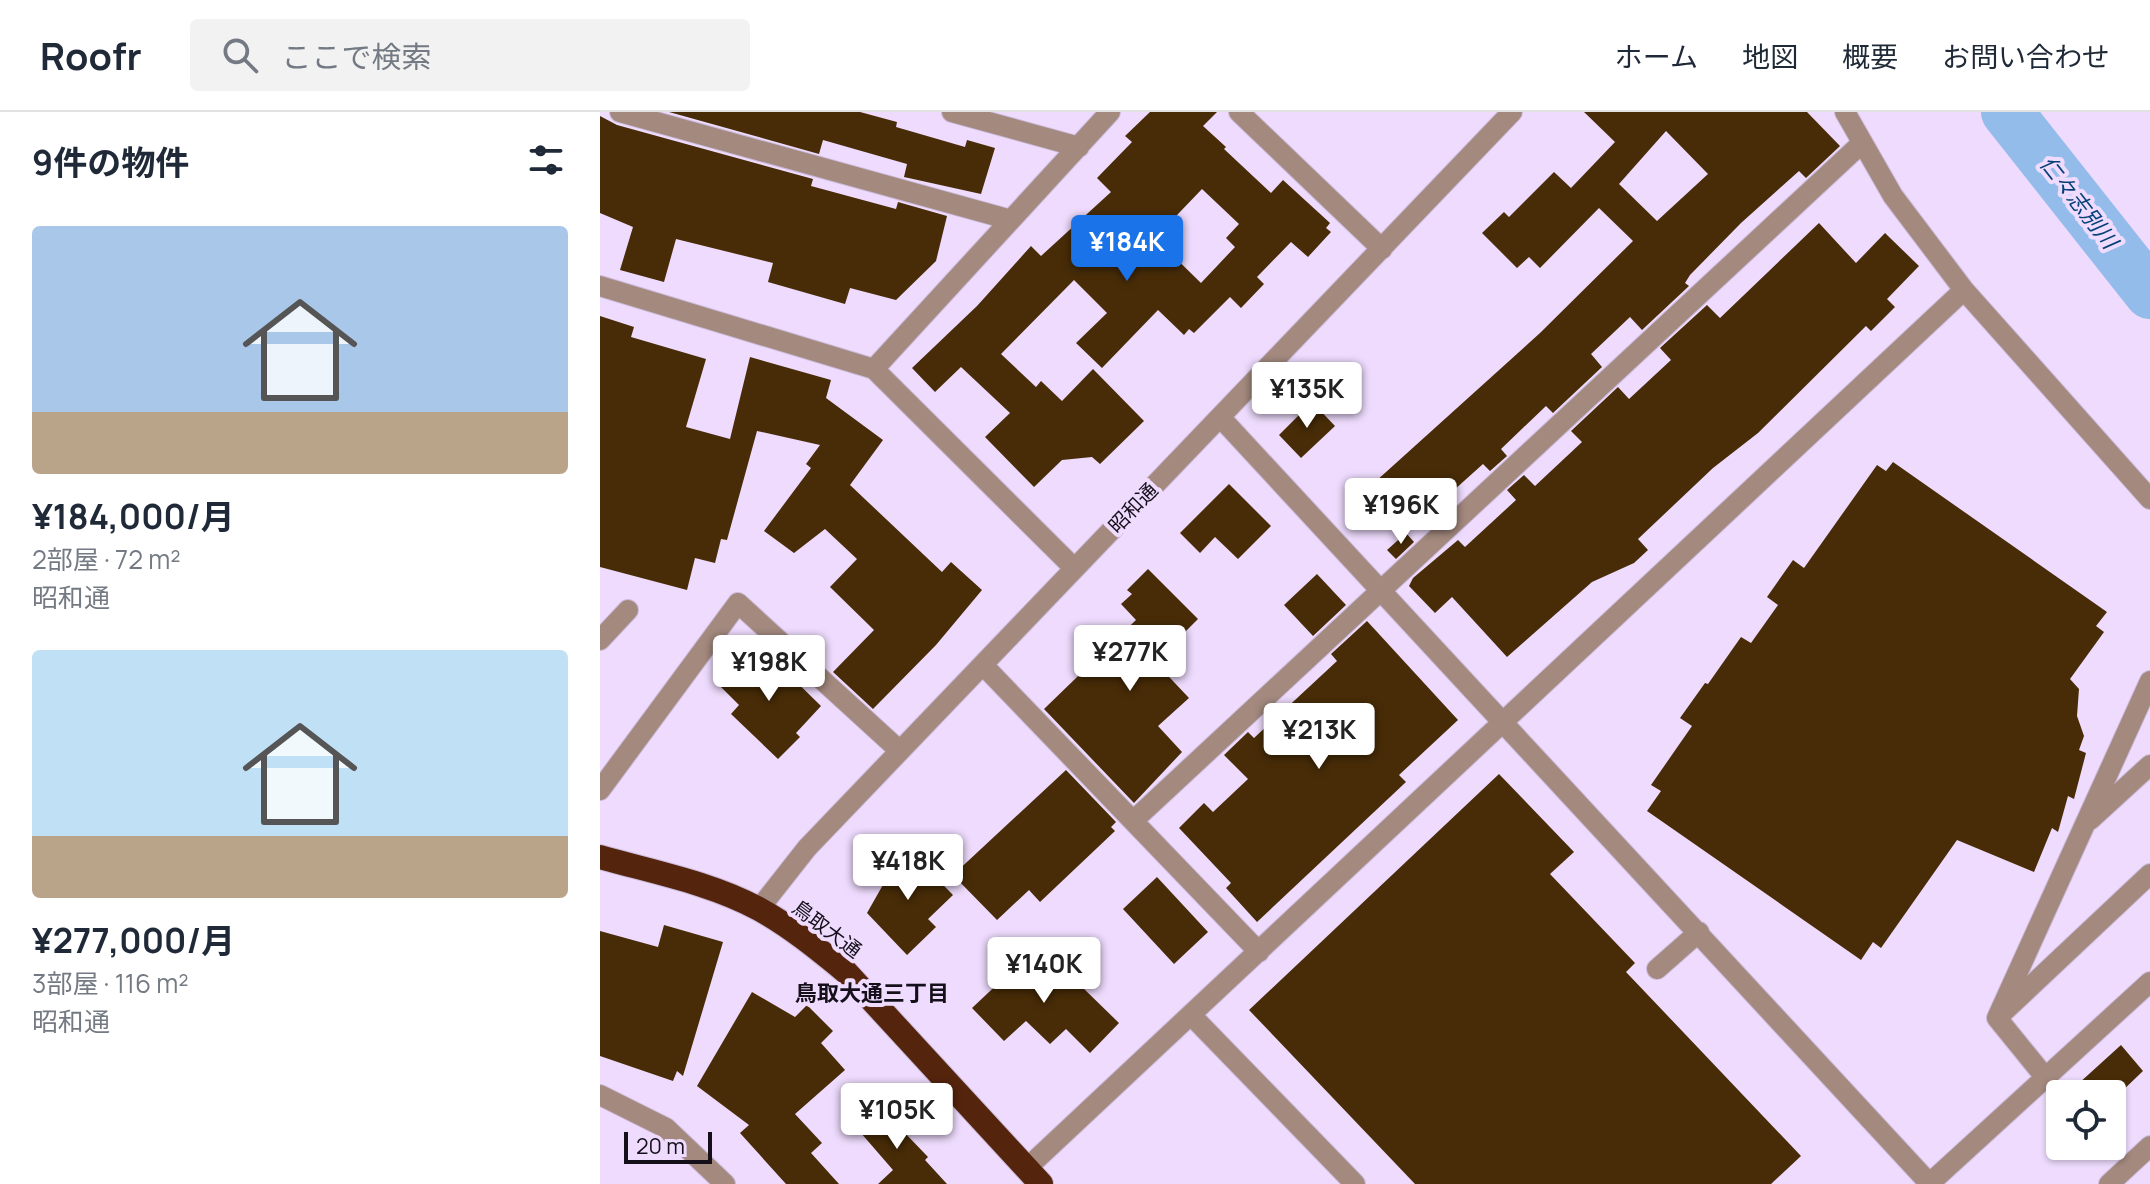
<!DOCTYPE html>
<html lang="ja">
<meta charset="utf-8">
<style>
body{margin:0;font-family:Manrope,"Noto Sans JP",sans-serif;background:#f2f2f3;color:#1f2937;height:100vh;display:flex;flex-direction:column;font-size:30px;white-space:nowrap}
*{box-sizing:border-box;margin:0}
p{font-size:26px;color:#747a83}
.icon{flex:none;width:44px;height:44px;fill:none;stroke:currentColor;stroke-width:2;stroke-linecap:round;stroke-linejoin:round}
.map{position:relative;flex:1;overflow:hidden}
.panel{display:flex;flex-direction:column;background:#fff;width:600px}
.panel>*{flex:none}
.fabs{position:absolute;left:1446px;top:968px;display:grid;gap:16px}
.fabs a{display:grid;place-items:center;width:80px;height:80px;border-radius:8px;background:#fff;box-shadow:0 2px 6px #0004;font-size:40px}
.scale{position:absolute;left:24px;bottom:20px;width:88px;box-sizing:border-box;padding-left:8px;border:4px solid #150f1a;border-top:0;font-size:22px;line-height:28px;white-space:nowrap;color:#150f1a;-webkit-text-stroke:6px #eedbfd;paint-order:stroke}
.price{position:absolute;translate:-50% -68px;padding:0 18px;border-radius:8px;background:#fff;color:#222;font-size:26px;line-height:52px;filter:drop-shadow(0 2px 4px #0008)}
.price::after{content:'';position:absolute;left:50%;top:48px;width:24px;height:18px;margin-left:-12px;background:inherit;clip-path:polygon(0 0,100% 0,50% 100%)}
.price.current{background:#1a73e8;color:#fff}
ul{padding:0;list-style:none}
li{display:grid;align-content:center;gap:16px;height:424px;padding:0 32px}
li span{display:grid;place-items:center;height:248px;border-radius:8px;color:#555}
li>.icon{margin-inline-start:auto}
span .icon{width:144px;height:144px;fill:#fffc;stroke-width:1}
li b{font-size:34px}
h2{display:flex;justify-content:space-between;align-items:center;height:96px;padding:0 32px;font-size:34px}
header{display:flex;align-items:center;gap:48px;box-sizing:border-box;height:112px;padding:0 40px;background:#fff;border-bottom:2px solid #e0e1e3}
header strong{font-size:38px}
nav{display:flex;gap:44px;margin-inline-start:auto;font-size:28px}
.search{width:560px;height:72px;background:#f2f2f3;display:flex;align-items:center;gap:20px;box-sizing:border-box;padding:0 28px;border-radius:8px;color:#747a83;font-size:30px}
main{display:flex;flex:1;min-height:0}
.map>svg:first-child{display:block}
</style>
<header>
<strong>Roofr</strong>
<div class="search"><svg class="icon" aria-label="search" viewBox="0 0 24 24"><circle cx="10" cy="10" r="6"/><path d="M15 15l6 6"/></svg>ここで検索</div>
<nav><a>ホーム</a><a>地図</a><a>概要</a><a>お問い合わせ</a></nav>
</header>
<main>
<section class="panel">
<h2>9件の物件<svg class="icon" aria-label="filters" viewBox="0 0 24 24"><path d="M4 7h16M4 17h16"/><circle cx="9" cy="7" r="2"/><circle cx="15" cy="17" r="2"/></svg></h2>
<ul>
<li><span style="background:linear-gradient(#a9c7e8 75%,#b9a48a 0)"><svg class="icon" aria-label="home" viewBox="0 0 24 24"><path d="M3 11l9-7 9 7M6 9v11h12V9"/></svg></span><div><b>¥184,000/月</b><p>2部屋 · 72 m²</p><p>昭和通</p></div></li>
<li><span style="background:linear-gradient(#bfe0f5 75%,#b9a48a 0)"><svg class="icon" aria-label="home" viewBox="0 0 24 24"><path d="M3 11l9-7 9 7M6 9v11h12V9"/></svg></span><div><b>¥277,000/月</b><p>3部屋 · 116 m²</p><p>昭和通</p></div></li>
</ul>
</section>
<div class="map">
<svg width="1550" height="1072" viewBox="0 0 1550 1072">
<rect width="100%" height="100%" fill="#eedbfd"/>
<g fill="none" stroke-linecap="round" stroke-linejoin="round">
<!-- river -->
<path stroke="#94bceb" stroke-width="52" d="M1407,0l143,181"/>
</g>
<!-- building -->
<path fill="#482c07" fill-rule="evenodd" d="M69,0h191l37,10 -1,5 69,20 2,-7 28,8 -14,46 -77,-17 3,-13 -84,-24 -4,14z
M550,0h67l-14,14 23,21 -2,2 47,44 12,-13 47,43 -4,5 5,4 -23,25 -17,-15 -34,35 7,7 -23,24 -11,-11 -36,36 -5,-4 -5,6 -26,-25 -56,58 -26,-25 31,-30 -33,-33 -73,74 35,33 5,-6 21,20 31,-32 51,52 -44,43 -8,-7 -30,3 -28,27 -49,-50 25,-24 -49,-46 -26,25 -23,-24 65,-62 54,-60 10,10 70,-64 -14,-14 35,-36 -7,-6zM602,77l37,35 -13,14 9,9 -34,36 -46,-45z
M984,0h223l33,34 -34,32 -7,-7 -58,52 -51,52 -5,8 4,3 -47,44 -12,-13 -39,37 11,13 -49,46 -7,-7 -45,43 6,7 -17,15 -7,-7 -29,26 -6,-7 -49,45 -34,-37 175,-158 93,-92 -34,-33 -59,60 -11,-11 -12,11 -35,-35 22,-21 5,5 45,-45 17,16 44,-46zM1066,19l42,43 -51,47 -38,-37z
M0,4l17,9 196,54 -2,7 85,23 2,-7 49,14 -11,45 -40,39 -46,-12 -5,16 -77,-22 5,-19 -97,-24 -12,43 -44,-12 13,-43 -33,-14z
M1219,111l37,40 29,-30 34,33 -32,33 8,8 -24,24 -5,-5 -108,107 -45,35 -75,71 10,11 -14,13 -42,19 -85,75 -55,-60 -17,16 -26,-27 4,-8 45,-38 7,7 51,-47 -9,-10 17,-15 11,11 47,-44 -11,-11 47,-44 11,12 42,-39 -11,-12 47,-43 13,13z
M0,204l34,11 -3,10 75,22 -20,68 44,12 20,-82 81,23 -5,18 57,42 -33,45 92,87 9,-10 31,28 -46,55 -63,64 -40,-37 41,-42 -44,-43 27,-28 -32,-30 -31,24 -30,-22 47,-63 -5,-4 14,-19 -63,-14 -30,109 -6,-1 -6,24 -20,-5 -8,32 -87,-23z
M712,290l23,24 -34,32 -22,-23z
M1293,350l214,150 -11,14 8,6 -34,47 9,10 -2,27 7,20 -5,14 7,3 -12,46 -6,-3 -10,36 -6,-4 -18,44 -77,-32 -76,108 -8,-6 -12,18 -214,-149 14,-20 -10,-6 41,-59 -12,-8 25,-35 3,1 33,-47 10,6 27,-38 -11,-8 26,-37 11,8 73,-103 9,6z
M629,372l42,42 -33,33 -23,-22 -15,16 -20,-20z
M806,421l8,9 -18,17 -9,-9z
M548,457l50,50 -43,43 34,36 -31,28 24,26 -48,51 -90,-94 92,-89 -15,-16 11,-10 -5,-4z
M717,462l29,31 -33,31 -29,-31z
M767,509l91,99 -59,55 7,7 -149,140 -31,-34 5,-5 -52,-55 25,-25 9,9 35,-33 -24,-24 24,-23 6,6 83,-77 -6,-7z
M153,539l13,13 6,-6 49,48 -25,27 4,4 -22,22 -47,-45 8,-9 -19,-19z
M466,658l50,52 -5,5 4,4 -75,71 -11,-12 -32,30 -44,-45z
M899,662l75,78 -24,22 85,89 -9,9 175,184 -30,28h-356l-166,-174z
M305,734l48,49 -25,24 8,8 -29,28 -40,-42z
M557,765l51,55 -34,32 -51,-55z
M64,813l59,17 -40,134 -6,-5 -4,10 -73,-25v-125l58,16z
M437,835l38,42 5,-4 39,38 -29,30 -24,-24 -16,15 -24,-23 -22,20 -32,-33z
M152,880l43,25 12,-12 26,26 -12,12 24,27 -50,44 27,29 -11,10 28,31h-53l-46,-51 9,-8 -52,-39z
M1521,933l22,26 -24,23h-52z
M278,993l50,52 -3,3 22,24h-69l15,-14 -39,-45z"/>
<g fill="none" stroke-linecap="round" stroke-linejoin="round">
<!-- minor casing -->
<g stroke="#cbbad9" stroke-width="22">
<path id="minor" d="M20,0l391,108
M352,0l127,35
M639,0l143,137
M1245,0l48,84 71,94 186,209
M0,174l274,83 200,199
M274,257l236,-257
M621,306l709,766
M0,528l28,-30
M383,553l276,287
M0,678l138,-187 162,148
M1490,708l60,-55
M533,709l729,-678
M159,797l48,-61 705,-736
M1057,857l42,-37
M591,903l164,169
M1397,906l153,-337
M1445,965l-48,-59 153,-144
M0,983l66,33 59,56
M427,1056l937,-878
M1329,1072l221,-202
M1509,1072l41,-38"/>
</g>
<!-- highway casing -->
<g stroke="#cbbad9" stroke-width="26">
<path id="highway" d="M0,745c53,15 111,26 159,52 31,17 59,40 86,62l196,213"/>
</g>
<!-- minor -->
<use href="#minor" stroke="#a3897e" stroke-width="20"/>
<!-- highway -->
<use href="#highway" stroke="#55240d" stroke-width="24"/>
</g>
<g text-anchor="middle" stroke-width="8" stroke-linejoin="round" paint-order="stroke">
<!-- street labels -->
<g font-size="20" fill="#150f1a" stroke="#eedbfd">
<text transform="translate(533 396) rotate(-46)" y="7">昭和通</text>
<text transform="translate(227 817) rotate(37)" y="7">鳥取大通</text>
</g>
<!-- water labels -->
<g font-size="22" font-style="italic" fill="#064078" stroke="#eedbfd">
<text transform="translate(1479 90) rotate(52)" y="8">仁々志別川</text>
</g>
<!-- neighbourhood labels -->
<g font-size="22" font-weight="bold" fill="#150f1a" stroke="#eedbfd">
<text x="272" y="889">鳥取大通三丁目</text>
</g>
</g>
</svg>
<div class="fabs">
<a><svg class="icon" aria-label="locate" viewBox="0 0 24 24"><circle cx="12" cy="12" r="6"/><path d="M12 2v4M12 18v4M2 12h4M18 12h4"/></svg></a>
</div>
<div class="scale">20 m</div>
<b class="price current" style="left:527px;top:171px">¥184K</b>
<b class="price" style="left:707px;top:318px">¥135K</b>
<b class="price" style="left:801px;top:434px">¥196K</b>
<b class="price" style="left:530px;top:581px">¥277K</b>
<b class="price" style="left:169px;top:591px">¥198K</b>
<b class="price" style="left:719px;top:659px">¥213K</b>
<b class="price" style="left:308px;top:790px">¥418K</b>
<b class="price" style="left:444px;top:893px">¥140K</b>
<b class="price" style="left:297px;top:1039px">¥105K</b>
</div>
</main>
